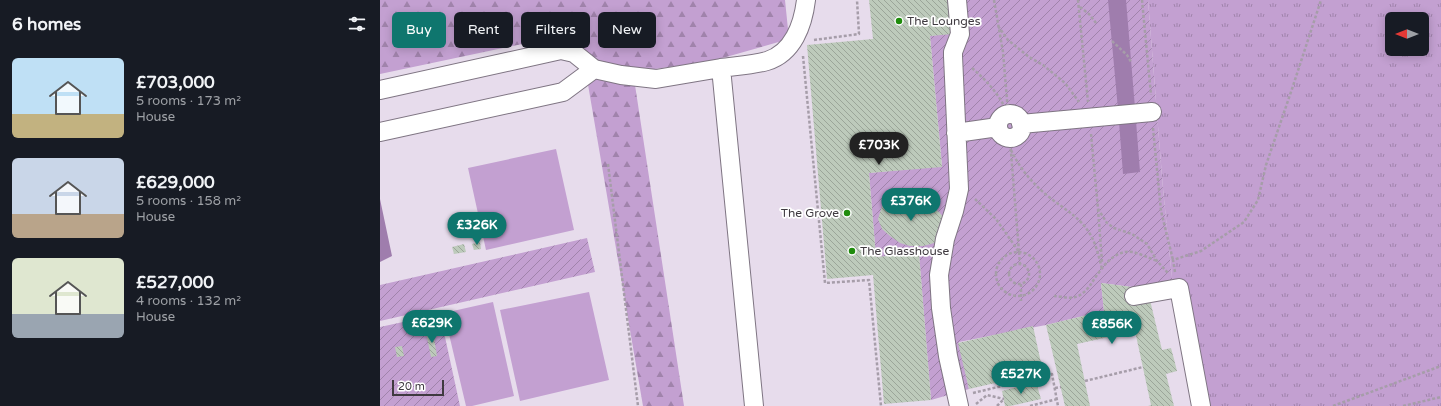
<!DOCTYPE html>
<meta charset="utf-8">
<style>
body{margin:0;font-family:"Varela Round",sans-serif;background:#20242c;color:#f1f3f6;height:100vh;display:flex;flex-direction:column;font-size:15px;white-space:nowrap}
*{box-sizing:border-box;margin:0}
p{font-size:13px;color:#9ea1a6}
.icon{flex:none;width:22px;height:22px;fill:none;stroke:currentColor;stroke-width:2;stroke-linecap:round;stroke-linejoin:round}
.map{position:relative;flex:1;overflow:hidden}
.details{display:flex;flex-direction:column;background:#171b24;width:380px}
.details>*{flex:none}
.banner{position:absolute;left:12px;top:12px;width:380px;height:36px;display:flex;gap:8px}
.needle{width:26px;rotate:270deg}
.buttons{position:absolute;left:1005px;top:12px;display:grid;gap:8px}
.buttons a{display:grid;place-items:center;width:44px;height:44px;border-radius:6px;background:#171b24;box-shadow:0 2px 10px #0003;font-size:20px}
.scale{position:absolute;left:12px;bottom:10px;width:52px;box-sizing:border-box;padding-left:4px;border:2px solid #3f3a40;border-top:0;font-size:11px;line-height:14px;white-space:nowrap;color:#3f3a40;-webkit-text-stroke:3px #fff;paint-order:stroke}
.price{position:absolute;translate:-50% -34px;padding:0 9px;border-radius:14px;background:#0f766e;color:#fff;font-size:13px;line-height:26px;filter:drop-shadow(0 1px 2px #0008)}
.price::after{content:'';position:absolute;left:50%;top:24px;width:12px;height:9px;margin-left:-6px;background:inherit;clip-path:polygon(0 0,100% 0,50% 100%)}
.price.selected{background:#222;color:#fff}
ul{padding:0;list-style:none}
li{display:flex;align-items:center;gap:12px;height:100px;padding:0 12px}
li span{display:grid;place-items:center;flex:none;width:112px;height:80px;border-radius:6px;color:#555}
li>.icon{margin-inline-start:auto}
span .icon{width:48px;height:48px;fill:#fffc;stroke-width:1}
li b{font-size:17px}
h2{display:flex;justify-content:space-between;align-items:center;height:48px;padding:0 12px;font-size:17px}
.pill{padding:0 14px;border-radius:6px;background:#171b24;box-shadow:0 2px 10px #0003;font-size:14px;line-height:36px}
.pill.selected{background:#0f766e;color:#fff}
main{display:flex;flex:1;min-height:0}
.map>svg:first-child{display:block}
</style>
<main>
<section class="details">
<h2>6 homes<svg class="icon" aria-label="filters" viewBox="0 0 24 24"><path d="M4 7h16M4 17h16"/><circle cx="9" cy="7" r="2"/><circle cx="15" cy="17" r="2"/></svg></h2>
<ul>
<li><span style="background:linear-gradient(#bfe0f5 70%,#c2b280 0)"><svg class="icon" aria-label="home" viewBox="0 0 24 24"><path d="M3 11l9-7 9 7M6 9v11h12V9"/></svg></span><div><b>£703,000</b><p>5 rooms · 173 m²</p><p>House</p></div></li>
<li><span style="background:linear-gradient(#c9d6e8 70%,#b9a48a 0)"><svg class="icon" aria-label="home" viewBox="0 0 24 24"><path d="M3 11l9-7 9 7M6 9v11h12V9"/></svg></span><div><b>£629,000</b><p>5 rooms · 158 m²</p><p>House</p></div></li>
<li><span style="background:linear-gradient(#dfe7d0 70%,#9aa5b1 0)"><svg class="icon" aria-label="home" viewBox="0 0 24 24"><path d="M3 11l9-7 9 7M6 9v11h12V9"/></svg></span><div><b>£527,000</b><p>4 rooms · 132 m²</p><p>House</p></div></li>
</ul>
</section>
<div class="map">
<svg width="1061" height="406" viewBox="0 0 1061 406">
<defs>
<pattern id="grass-tufts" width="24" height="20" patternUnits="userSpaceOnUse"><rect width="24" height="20" fill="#c3a0d1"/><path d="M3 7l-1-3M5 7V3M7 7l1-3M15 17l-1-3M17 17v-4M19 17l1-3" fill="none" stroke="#a083ab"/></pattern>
<pattern id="forest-firs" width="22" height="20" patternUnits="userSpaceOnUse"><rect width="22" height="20" fill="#c3a0d1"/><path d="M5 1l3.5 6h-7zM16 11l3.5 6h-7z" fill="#a083ab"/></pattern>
<pattern id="garden-furrows" width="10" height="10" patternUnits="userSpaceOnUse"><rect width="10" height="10" fill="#c3a0d1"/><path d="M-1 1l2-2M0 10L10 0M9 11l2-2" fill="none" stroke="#a083ab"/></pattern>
<pattern id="building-back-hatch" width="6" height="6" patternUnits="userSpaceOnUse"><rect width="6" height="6" fill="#bdcabb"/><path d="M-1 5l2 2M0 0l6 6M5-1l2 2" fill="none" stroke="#9ba599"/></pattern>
</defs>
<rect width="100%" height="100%" fill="#e7dcec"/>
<!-- grass -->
<path fill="url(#grass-tufts)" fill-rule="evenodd" d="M768,0h293v406h-243l-24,-109 -11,-108zM1012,19h30v30h-30z"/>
<!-- forest -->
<path fill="url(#forest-firs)" d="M0,0h405l4,39 -77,22 -79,11 51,334h-41l-64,-374 -199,42z"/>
<!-- park -->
<path fill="#c3a0d1" d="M176,149l18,81 -88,20 -18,-82z
M209,292l20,88 -89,21 -20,-91z
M113,302l21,94 -42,10h-6l-22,-93z"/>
<!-- garden -->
<path fill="url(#garden-furrows)" d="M571,0h197l15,189 11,108 -40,7 -2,-17 -31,-4 3,28 -58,14 -87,17 10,47 -38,11 -12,-146 -43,3 -7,-84 73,-7 -12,-130 23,-3z
M207,238l8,34 -215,49v-36z
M60,314l20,92h-80v-79z"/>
<!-- water -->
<path fill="#9f7dad" d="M728,0h18l9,108 -17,1z
M756,121l4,51 -17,2 -4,-52z
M0,199l12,57 -12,6z"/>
<!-- building -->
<path fill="url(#building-back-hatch)" d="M489,0h82l2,34 -23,2 12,131 -73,6 7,84 43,-4 12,147 -47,4 -11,-129 -46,4 -20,-234 66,-6z
M522,198l12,1 14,5 11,8 5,6 -5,23 -8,3 -8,2h-13l-10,-3 -10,-7 -8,-7 -4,-10 4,-13 7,-6z
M100,242l1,7 -7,1 -2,-6z
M84,244l2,8 -12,2 -2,-7z
M721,283l31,4 2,17 16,-4 12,50 9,-2 3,11 3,12 -11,3 8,32h-26l3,-1 -16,-74 -58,13 13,62h-25l-19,-81 58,-14z
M653,326l10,46 -74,17 -11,-46z
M53,332l4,24 -6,1 -5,-24z
M22,346l2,10 -7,1 -2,-10z
M656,382l5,17 -31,7h-5l-3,-15z"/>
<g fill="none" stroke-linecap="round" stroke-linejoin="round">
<!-- minor casing -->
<g stroke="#7f7583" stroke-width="20">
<path id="minor" d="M577,0l3,34 -7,18v4l6,133 -5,22 -9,28 -6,36 2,33 7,48 11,50
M0,90l181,-40 13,3 20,16 27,6 35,4 65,-11
M618 126a12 12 0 1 1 24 0a12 12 0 1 1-24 0Z
M641,124l131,-12
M0,132l183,-40 31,-23
M576,133l42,-6
M754,296l45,-8 22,118
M374,406l-33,-338c14,-2 32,-3 46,-7 26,-8 36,-36 39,-61"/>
</g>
<!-- path -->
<path stroke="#a69da9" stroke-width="2.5" stroke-dasharray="3 2" stroke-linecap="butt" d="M614,0l9,52 5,60
M698,0l10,102
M762,0l9,95
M700,7l9,7 7,9
M618,26l10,14 21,17 14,8 22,18 14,19
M434,40l45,-6 -2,-34
M732,41l15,14 4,7
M423,56l22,227 44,-3 12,126
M592,68c15,13 27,26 35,44
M773,128l8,83 12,49
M711,134l7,75 9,14 7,5 18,6 15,10 10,17 11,12
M631,150c9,19 22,34 38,47 15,12 31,20 41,37 6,10 9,23 12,35
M228,164l30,242
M595,199l21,20 23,33 -9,-112
M718,209l4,53
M639,252l1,13
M616 274a22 22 0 1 1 44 0a22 22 0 1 1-44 0Z
M629 274a10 10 0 1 1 20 0a10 10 0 1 1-20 0Z
M795,272l-2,-12 28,-9 43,-29 14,-22 8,-35 26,-76 29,-89
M641,284v17
M674,296c6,0 15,3 21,1 6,-1 13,-8 16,-13 10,-15 22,-35 42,-32 8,2 16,6 24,9
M705,381l58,-14
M675,388l6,-1
M593,393l79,-19 6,32
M596,404l11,-9 17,4
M617,406l6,-6
M650,406l27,-7
M953,406l108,-40
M1023,406l38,-9"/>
<!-- minor -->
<use href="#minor" stroke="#fff" stroke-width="18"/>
</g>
<!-- markers -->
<g fill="#1f8c0c" stroke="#fff" stroke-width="1.5">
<circle cx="519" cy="21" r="4"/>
<circle cx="467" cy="213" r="4"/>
<circle cx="472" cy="251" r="4"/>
</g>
<g text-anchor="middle" stroke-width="3.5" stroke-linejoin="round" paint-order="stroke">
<!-- poi labels -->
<g font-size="12" fill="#3f3a40" stroke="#fff" text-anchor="start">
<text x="527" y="25">The Lounges</text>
<text x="459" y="217" text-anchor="end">The Grove</text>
<text x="480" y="255">The Glasshouse</text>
</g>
</g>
</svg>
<div class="buttons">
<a><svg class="needle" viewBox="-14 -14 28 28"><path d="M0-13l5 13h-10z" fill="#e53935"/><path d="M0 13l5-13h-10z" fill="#9ea1a6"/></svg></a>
</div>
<div class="scale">20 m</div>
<b class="price selected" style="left:499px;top:166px">£703K</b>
<b class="price" style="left:531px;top:222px">£376K</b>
<b class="price" style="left:97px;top:246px">£326K</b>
<b class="price" style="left:52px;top:344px">£629K</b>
<b class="price" style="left:732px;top:345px">£856K</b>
<b class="price" style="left:641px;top:395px">£527K</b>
<div class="banner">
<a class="pill selected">Buy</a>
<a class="pill">Rent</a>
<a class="pill">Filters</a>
<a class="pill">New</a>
</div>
</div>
</main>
